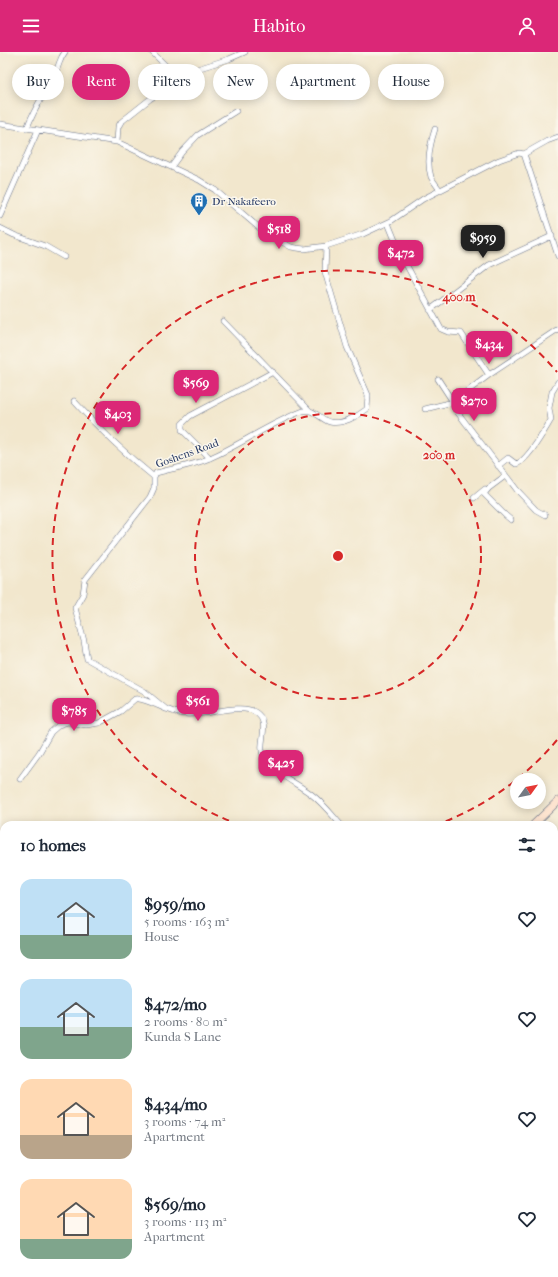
<!DOCTYPE html>
<meta charset="utf-8">
<style>
body{margin:0;font-family:"IM FELL French Canon",serif;background:#f2f2f3;color:#1f2937;height:100vh;display:flex;flex-direction:column;font-size:15px;white-space:nowrap}
*{box-sizing:border-box;margin:0}
p{font-size:13px;color:#747a83}
.icon{flex:none;width:22px;height:22px;fill:none;stroke:currentColor;stroke-width:2;stroke-linecap:round;stroke-linejoin:round}
.map{position:relative;flex:1;overflow:hidden}
.drawer{position:absolute;left:0px;top:769px;width:558px;height:456px;display:flex;flex-direction:column;background:#fff;border-radius:12px 12px 0 0;box-shadow:0 2px 10px #0003}
.drawer>*{flex:none}
.top-card{position:absolute;left:12px;top:12px;width:534px;height:36px;display:flex;gap:8px}
.needle{width:26px;rotate:57deg}
.buttons{position:absolute;left:510px;top:721px;display:grid;gap:8px}
.buttons a{display:grid;place-items:center;width:36px;height:36px;border-radius:50%;background:#fff;box-shadow:0 2px 10px #0003;font-size:20px}
.price{position:absolute;translate:-50% -34px;padding:0 9px;border-radius:8px;background:#db2777;color:#fff;font-size:13px;line-height:26px;filter:drop-shadow(0 1px 2px #0008)}
.price::after{content:'';position:absolute;left:50%;top:24px;width:12px;height:9px;margin-left:-6px;background:inherit;clip-path:polygon(0 0,100% 0,50% 100%)}
.price.selected{background:#222;color:#fff}
ul{padding:0;list-style:none}
li{display:flex;align-items:center;gap:12px;height:100px;padding:0 20px}
li span{display:grid;place-items:center;flex:none;width:112px;height:80px;border-radius:12px;color:#555}
li>.icon{margin-inline-start:auto}
span .icon{width:48px;height:48px;fill:#fffc;stroke-width:1}
li b{font-size:17px}
h2{display:flex;justify-content:space-between;align-items:center;height:48px;padding:0 20px;font-size:17px}
.pill{padding:0 14px;border-radius:18px;background:#fff;box-shadow:0 2px 10px #0003;font-size:14px;line-height:36px}
.pill.selected{background:#db2777;color:#fff}
header{display:flex;justify-content:space-between;align-items:center;height:52px;padding:0 20px;background:#db2777;color:#fff;font-size:18px;font-weight:600}
.map>svg:first-child{display:block}
</style>
<header><svg class="icon" aria-label="menu" viewBox="0 0 24 24"><path d="M4 6h16M4 12h16M4 18h16"/></svg>Habito<svg class="icon" aria-label="person" viewBox="0 0 24 24"><circle cx="12" cy="8" r="4"/><path d="M4 21q1-7 8-7t8 7"/></svg></header>
<div class="map">
<svg width="558" height="1225" viewBox="0 0 558 1225">
<defs>
<pattern id="wetland-marsh" width="20" height="14" patternUnits="userSpaceOnUse"><rect width="20" height="14" fill="#7bd296"/><path d="M1 5h8M5 5V1M11 12h8M15 12V8" fill="none" stroke="#64ab7e"/></pattern>
</defs>
<rect width="100%" height="100%" fill="#fbf7ec"/>
<filter id="ink" filterUnits="userSpaceOnUse"><feTurbulence type="fractalNoise" baseFrequency=".025" numOctaves="2"/><feDisplacementMap in="SourceGraphic" scale="8" xChannelSelector="R" yChannelSelector="G"/><feConvolveMatrix kernelMatrix="1 2 1 2 8 2 1 2 1" color-interpolation-filters="sRGB"/></filter>
<filter id="wash" filterUnits="userSpaceOnUse"><feTurbulence type="fractalNoise" baseFrequency=".012" numOctaves="4" result="noise"/><feDisplacementMap in="SourceGraphic" scale="16" xChannelSelector="R" yChannelSelector="G"/><feGaussianBlur stdDeviation="0.9" result="paint"/><feColorMatrix in="noise" values="0 0 0 0 0 0 0 0 0 0 0 0 0 0 0 0 0 1.4 0 .05"/><feComposite in="paint" operator="in"/></filter>
<g filter="url(#wash)">
<rect width="100%" height="100%" fill="#f2e7cd"/>
<!-- wetland -->
<path fill="url(#wetland-marsh)" stroke="#4b807a" d="M554,852l4,1v341h-4z"/>
</g>
<g filter="url(#ink)">
<g fill="none" stroke-linecap="round" stroke-linejoin="round">
<!-- street casing -->
<g stroke="#666f85" stroke-width="6">
<path id="street" d="M152,0l27,27
M0,72l117,18 82,38 16,10 49,42 27,15 6,1 7,1 22,-3 37,-12 28,-13 32,-22 76,-39 20,-7 5,1 23,-13 11,-4
M27,76c8,-22 21,-39 30,-59 3,-7 3,-11 8,-17
M435,77c-5,15 -9,32 -4,48 2,4 6,9 9,13
M117,90l1,-15 3,-5 29,-23 38,-25 9,-5 32,-10 16,-7
M524,102l34,102
M171,115l11,-15 16,-17 38,-24
M0,164l38,-86
M388,171l13,32 40,74 7,3 13,1 28,42
M0,176l14,7 31,11 19,11
M430,258l59,-45 63,-29
M223,269l87,90
M438,327l15,23 2,7 62,81 19,20 9,5
M74,349c26,29 50,52 80,76
M425,357l28,-7 36,-27 69,-46
M210,406l-28,-28v-6l8,-8 83,-44
M498,414l10,-8 8,6c12,-3 28,-33 35,-44l-2,-12 3,-16 6,-10
M505,424l-16,12 -5,6 21,21 6,5
M474,446l11,-9
M166,657l-22,-18 -57,-32 -3,-18 -9,-33 8,-14 2,-14 65,-83 4,-9v-11l2,-4c18,-5 36,-7 54,-15 32,-14 60,-35 93,-47 11,-3 18,9 27,11 12,3 28,-6 37,-13l1,-14 -21,-48 -22,-75 1,-26
M20,727l19,-26 12,-21 8,-7 9,-3 18,3 13,-2 22,-12 14,-12c7,-2 25,8 34,11 5,2 11,4 17,4 19,2 54,-11 69,-2 18,11 1,32 9,45 8,15 34,27 47,37 12,9 21,21 30,31
M0,900l4,1
M0,949l4,-8
M0,1070l4,2
M89,1221l8,4
M244,1225l2,-4"/>
</g>
<!-- secondary casing -->
<g stroke="#666f85" stroke-width="8">
<path id="secondary" d="M533,773l25,-24
M0,1148h4"/>
</g>
<!-- street -->
<use href="#street" stroke="#fff" stroke-width="5"/>
<!-- secondary -->
<use href="#secondary" stroke="#fde4d0" stroke-width="7"/>
</g>
</g>
<!-- distance rings -->
<g fill="none" stroke="#d62828" stroke-width="2" stroke-dasharray="7 5">
<circle cx="338" cy="504" r="143"/>
<path d="M557 688A286 286 0 0 1 436 773M240 773A286 286 0 1 1 557 320"/>
</g>
<!-- icons -->
<defs>
<g id="building-pin" transform="scale(0.9)"><path d="M0 17L-7.5 6A9.5 9.5 0 1 1 7.5 6Z" fill="#1f6fb2" stroke="#fbf7ec"/><path d="M-4-6H4V6H1V3H-1V6H-4ZM-2.5-4.3h1.7v1.8h-1.7ZM.8-4.3h1.7v1.8H.8ZM-2.5-1h1.7V.8h-1.7ZM.8-1h1.7V.8H.8Z" fill="#fff"/></g>
</defs>
<g fill-rule="evenodd">
<use href="#building-pin" x="199" y="149"/>
</g>
<g text-anchor="middle" stroke-width="3" stroke-linejoin="round" paint-order="stroke">
<!-- poi labels -->
<g font-size="11" fill="#1b2f5e" stroke="#fbf7ec" text-anchor="start">
<text x="212" y="153">Dr Nakafeero</text>
</g>
<!-- street labels -->
<g font-size="11" fill="#1b2f5e" stroke="#fbf7ec">
<text transform="translate(187 401) rotate(-20)" y="4">Goshens Road</text>
</g>
</g>
<circle cx="338" cy="504" r="6" fill="#d62828" stroke="#fbf7ec" stroke-width="2"/>
<g font-size="12" text-anchor="middle" font-weight="bold" fill="#d62828" stroke="#fbf7ec" stroke-width="3" stroke-linejoin="round" paint-order="stroke">
<text x="459" y="249">400 m</text>
<text x="439" y="407">200 m</text>
</g>
</svg>
<div class="buttons">
<a><svg class="needle" viewBox="-14 -14 28 28"><path d="M0-13l5 13h-10z" fill="#e53935"/><path d="M0 13l5-13h-10z" fill="#747a83"/></svg></a>
</div>
<b class="price" style="left:279px;top:198px">$518</b>
<b class="price selected" style="left:483px;top:207px">$959</b>
<b class="price" style="left:401px;top:222px">$472</b>
<b class="price" style="left:489px;top:313px">$434</b>
<b class="price" style="left:196px;top:352px">$569</b>
<b class="price" style="left:474px;top:370px">$270</b>
<b class="price" style="left:118px;top:383px">$403</b>
<b class="price" style="left:198px;top:670px">$561</b>
<b class="price" style="left:74px;top:680px">$785</b>
<b class="price" style="left:281px;top:732px">$425</b>
<div class="top-card">
<a class="pill">Buy</a>
<a class="pill selected">Rent</a>
<a class="pill">Filters</a>
<a class="pill">New</a>
<a class="pill">Apartment</a>
<a class="pill">House</a>
</div>
<section class="drawer">
<h2>10 homes<svg class="icon" aria-label="filters" viewBox="0 0 24 24"><path d="M4 7h16M4 17h16"/><circle cx="9" cy="7" r="2"/><circle cx="15" cy="17" r="2"/></svg></h2>
<ul>
<li><span style="background:linear-gradient(#bfe0f5 70%,#7fa58c 0)"><svg class="icon" aria-label="home" viewBox="0 0 24 24"><path d="M3 11l9-7 9 7M6 9v11h12V9"/></svg></span><div><b>$959/mo</b><p>5 rooms · 163 m²</p><p>House</p></div><svg class="icon" aria-label="heart" viewBox="0 0 24 24"><path d="M12 20l-8-8c-3-5 5-10 8-4 3-6 11-1 8 4z"/></svg></li>
<li><span style="background:linear-gradient(#bfe0f5 60%,#7fa58c 0)"><svg class="icon" aria-label="home" viewBox="0 0 24 24"><path d="M3 11l9-7 9 7M6 9v11h12V9"/></svg></span><div><b>$472/mo</b><p>2 rooms · 80 m²</p><p>Kunda S Lane</p></div><svg class="icon" aria-label="heart" viewBox="0 0 24 24"><path d="M12 20l-8-8c-3-5 5-10 8-4 3-6 11-1 8 4z"/></svg></li>
<li><span style="background:linear-gradient(#ffd9b3 70%,#b9a48a 0)"><svg class="icon" aria-label="home" viewBox="0 0 24 24"><path d="M3 11l9-7 9 7M6 9v11h12V9"/></svg></span><div><b>$434/mo</b><p>3 rooms · 74 m²</p><p>Apartment</p></div><svg class="icon" aria-label="heart" viewBox="0 0 24 24"><path d="M12 20l-8-8c-3-5 5-10 8-4 3-6 11-1 8 4z"/></svg></li>
<li><span style="background:linear-gradient(#ffd9b3 75%,#7fa58c 0)"><svg class="icon" aria-label="home" viewBox="0 0 24 24"><path d="M3 11l9-7 9 7M6 9v11h12V9"/></svg></span><div><b>$569/mo</b><p>3 rooms · 113 m²</p><p>Apartment</p></div><svg class="icon" aria-label="heart" viewBox="0 0 24 24"><path d="M12 20l-8-8c-3-5 5-10 8-4 3-6 11-1 8 4z"/></svg></li>
</ul>
</section>
</div>
